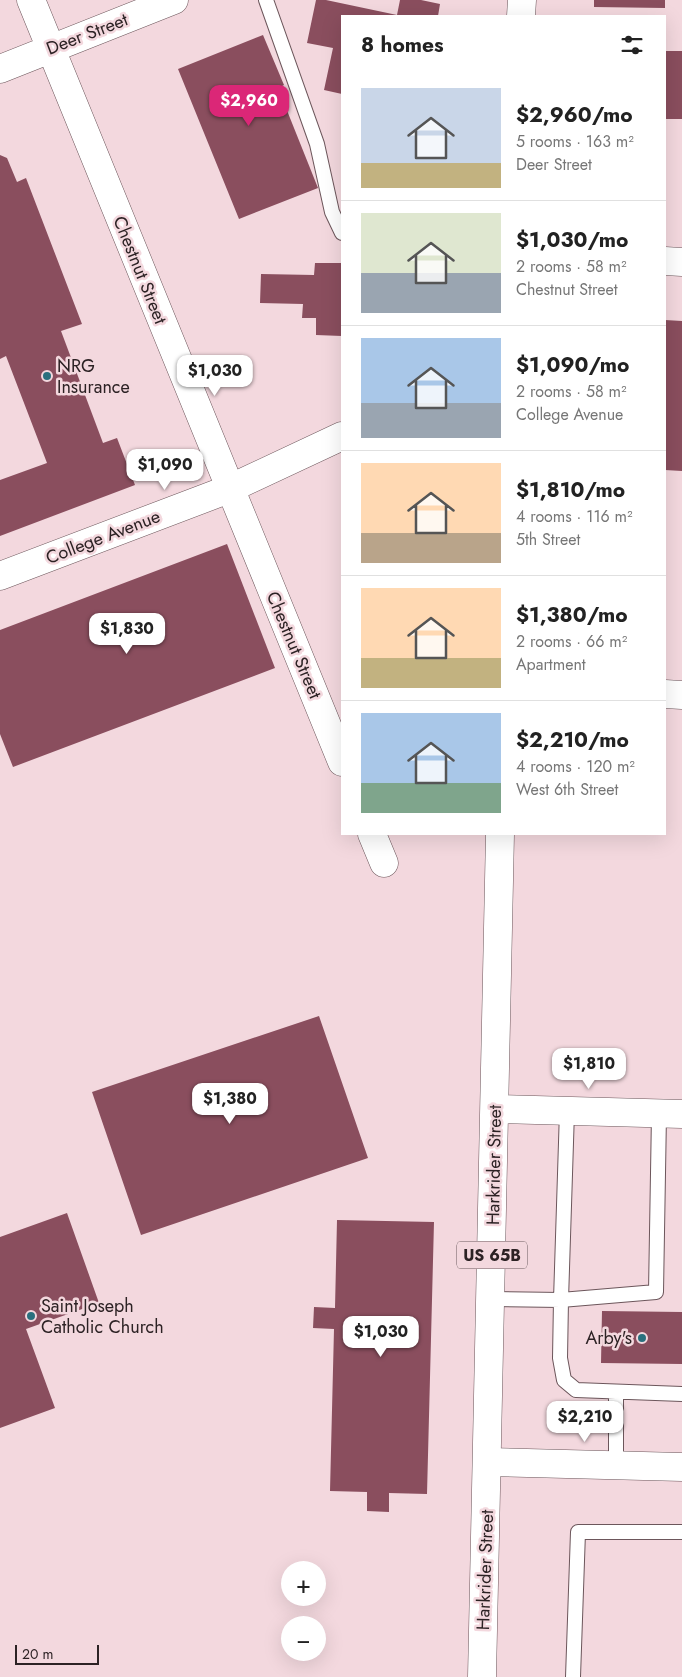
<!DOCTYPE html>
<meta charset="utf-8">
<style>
body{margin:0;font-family:Jost,sans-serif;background:#f6f6f6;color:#222;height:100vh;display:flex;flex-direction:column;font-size:19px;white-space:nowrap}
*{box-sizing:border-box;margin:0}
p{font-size:16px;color:#767676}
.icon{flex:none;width:28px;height:28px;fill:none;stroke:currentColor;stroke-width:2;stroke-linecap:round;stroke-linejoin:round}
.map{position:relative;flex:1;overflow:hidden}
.details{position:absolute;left:341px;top:15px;width:325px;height:820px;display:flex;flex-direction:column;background:#fff;border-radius:0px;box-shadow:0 5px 20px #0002}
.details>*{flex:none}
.buttons{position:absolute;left:281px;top:1561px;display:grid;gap:10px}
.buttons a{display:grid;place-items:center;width:45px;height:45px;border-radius:50%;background:#fff;box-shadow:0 5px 20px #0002;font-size:25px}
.scale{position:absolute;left:15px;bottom:12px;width:84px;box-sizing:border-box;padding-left:5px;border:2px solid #2c2224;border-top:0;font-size:14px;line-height:18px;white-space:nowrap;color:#2c2224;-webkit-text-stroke:4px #f3d8de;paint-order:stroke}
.price{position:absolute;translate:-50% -42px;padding:0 11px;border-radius:10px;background:#fff;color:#222;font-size:16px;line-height:32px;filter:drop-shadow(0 1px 2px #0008)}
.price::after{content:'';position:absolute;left:50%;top:30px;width:15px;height:11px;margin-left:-8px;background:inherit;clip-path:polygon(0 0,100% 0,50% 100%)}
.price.active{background:#db2777;color:#fff}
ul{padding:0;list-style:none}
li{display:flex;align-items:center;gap:15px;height:125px;padding:0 20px}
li+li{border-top:1px solid #e0e0e0}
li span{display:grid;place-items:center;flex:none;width:140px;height:100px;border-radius:0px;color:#555}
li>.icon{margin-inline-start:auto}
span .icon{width:60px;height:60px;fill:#fffc;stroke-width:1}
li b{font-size:21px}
h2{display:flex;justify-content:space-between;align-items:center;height:60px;padding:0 20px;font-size:21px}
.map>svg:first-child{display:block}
</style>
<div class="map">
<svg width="682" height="1677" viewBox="0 0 682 1677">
<rect width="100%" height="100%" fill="#f3d8de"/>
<!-- building -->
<path fill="#8a4e5e" d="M316,0h10l71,15 3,-15h21l19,4 -2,12h-96v78l-18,-4 9,-42 -26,-5z
M594,0h71v8l-71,-1z
M263,35l21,50 -6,3 40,100 -79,31 -61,-150z
M665,51h17v68h-17z
M0,155l7,3 10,24 9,-4 56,146 -21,7 42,112 14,-5 18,47 -135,51v-56l47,-17 -41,-107 -6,3z
M315,263h27v73l-26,-1v-17h-14l1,-14 -43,-1 1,-29 53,1z
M665,320l17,1v150l-17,-1z
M227,544l48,124 -262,99 -13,-33v-104z
M319,1016l49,142 -227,77 -49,-143z
M67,1213l32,90 -73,26 29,79 -55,20v-191z
M337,1220l97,2 -7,272 -38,-1v19l-22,-1v-19l-37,-1 4,-162 -21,-1 1,-21 21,1z
M602,1311l80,1v52l-81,-1z"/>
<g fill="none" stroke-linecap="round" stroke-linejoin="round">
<!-- lane casing -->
<g stroke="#6c565b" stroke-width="16">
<path id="lane" d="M266,0l51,144 15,68 10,21
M567,1111l-6,189 95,-8 3,-178
M491,1299l70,1 -1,58 4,22 12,10 106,4
M616,1393v72
M573,1677l5,-145h104"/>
</g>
<!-- street casing -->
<g stroke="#6c565b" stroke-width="29">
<path id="street" d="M31,0l311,762
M0,69l174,-69
M665,261l17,1
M665,694l17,1
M372,834l12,29
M495,1109l187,5"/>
</g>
<!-- secondary casing -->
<g stroke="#6c565b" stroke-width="29">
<path id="secondary" d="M0,576l229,-87 113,-53
M488,1462l194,5"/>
</g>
<!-- primary casing -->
<g stroke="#6c565b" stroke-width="29">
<path id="primary" d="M521,16l1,-16
M482,1677l18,-843"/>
</g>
<!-- lane -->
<use href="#lane" stroke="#fff" stroke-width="14"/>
<!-- street -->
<use href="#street" stroke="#fff" stroke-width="28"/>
<!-- secondary -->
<use href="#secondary" stroke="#fff" stroke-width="28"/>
<!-- primary -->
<use href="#primary" stroke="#fff" stroke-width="28"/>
</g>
<!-- markers -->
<g fill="#2a707e" stroke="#f3d8de" stroke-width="2">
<circle cx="47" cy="376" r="5"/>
<circle cx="31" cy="1316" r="5"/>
<circle cx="642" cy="1338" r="5"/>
</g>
<g text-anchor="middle" stroke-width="5" stroke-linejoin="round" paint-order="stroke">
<!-- shield labels -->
<rect fill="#f3d8de" stroke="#68595c" stroke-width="1" x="457" y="1241.5" width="70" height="27" rx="4"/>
<g font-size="16" font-weight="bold" fill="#2c2224">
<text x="492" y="1261">US 65B</text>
</g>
<!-- street labels -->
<g font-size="18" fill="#2c2224" stroke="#f3d8de">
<text transform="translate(87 34) rotate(-21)" y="6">Deer Street</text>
<text transform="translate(140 270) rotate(68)" y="6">Chestnut Street</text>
<text transform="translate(103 537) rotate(-21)" y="6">College Avenue</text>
<text transform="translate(294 645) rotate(67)" y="6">Chestnut Street</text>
<text transform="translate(494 1165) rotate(-89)" y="6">Harkrider Street</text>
<text transform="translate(485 1570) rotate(-88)" y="6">Harkrider Street</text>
</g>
<!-- poi labels -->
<g font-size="18" fill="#2c2224" stroke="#f3d8de" text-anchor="start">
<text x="57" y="372">NRG<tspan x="57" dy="21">Insurance</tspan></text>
<text x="41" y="1312">Saint Joseph<tspan x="41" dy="21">Catholic Church</tspan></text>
<text x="632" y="1344" text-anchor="end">Arby's</text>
</g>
</g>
</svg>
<div class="buttons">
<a>+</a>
<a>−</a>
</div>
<div class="scale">20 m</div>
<b class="price active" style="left:249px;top:127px">$2,960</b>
<b class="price" style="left:215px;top:397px">$1,030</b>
<b class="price" style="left:165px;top:491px">$1,090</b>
<b class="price" style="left:127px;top:655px">$1,830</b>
<b class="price" style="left:589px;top:1090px">$1,810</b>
<b class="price" style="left:230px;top:1125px">$1,380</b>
<b class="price" style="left:381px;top:1358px">$1,030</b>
<b class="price" style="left:585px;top:1443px">$2,210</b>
<section class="details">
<h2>8 homes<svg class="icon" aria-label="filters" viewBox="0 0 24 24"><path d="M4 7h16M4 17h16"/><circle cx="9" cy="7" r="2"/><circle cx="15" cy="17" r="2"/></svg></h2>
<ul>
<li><span style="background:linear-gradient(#c9d6e8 75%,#c2b280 0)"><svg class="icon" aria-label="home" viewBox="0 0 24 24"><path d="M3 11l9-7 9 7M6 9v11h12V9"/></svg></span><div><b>$2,960/mo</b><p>5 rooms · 163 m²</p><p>Deer Street</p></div></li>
<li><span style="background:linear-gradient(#dfe7d0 60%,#9aa5b1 0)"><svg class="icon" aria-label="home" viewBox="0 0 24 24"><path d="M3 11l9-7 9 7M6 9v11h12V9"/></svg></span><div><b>$1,030/mo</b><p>2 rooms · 58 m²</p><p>Chestnut Street</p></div></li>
<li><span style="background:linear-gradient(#a9c7e8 65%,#9aa5b1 0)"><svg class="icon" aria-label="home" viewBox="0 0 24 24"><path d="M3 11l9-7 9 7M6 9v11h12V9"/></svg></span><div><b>$1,090/mo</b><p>2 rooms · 58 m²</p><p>College Avenue</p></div></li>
<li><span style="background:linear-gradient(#ffd9b3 70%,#b9a48a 0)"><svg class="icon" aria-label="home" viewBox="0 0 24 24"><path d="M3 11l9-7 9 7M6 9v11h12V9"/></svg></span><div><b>$1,810/mo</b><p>4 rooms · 116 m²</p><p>5th Street</p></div></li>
<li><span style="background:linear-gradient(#ffd9b3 70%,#c2b280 0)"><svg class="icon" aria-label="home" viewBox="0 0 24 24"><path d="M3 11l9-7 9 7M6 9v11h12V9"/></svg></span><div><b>$1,380/mo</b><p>2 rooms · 66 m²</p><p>Apartment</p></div></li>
<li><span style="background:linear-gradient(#a9c7e8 70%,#7fa58c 0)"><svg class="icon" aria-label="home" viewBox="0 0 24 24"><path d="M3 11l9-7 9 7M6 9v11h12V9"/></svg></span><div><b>$2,210/mo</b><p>4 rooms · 120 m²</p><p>West 6th Street</p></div></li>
</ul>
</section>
</div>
